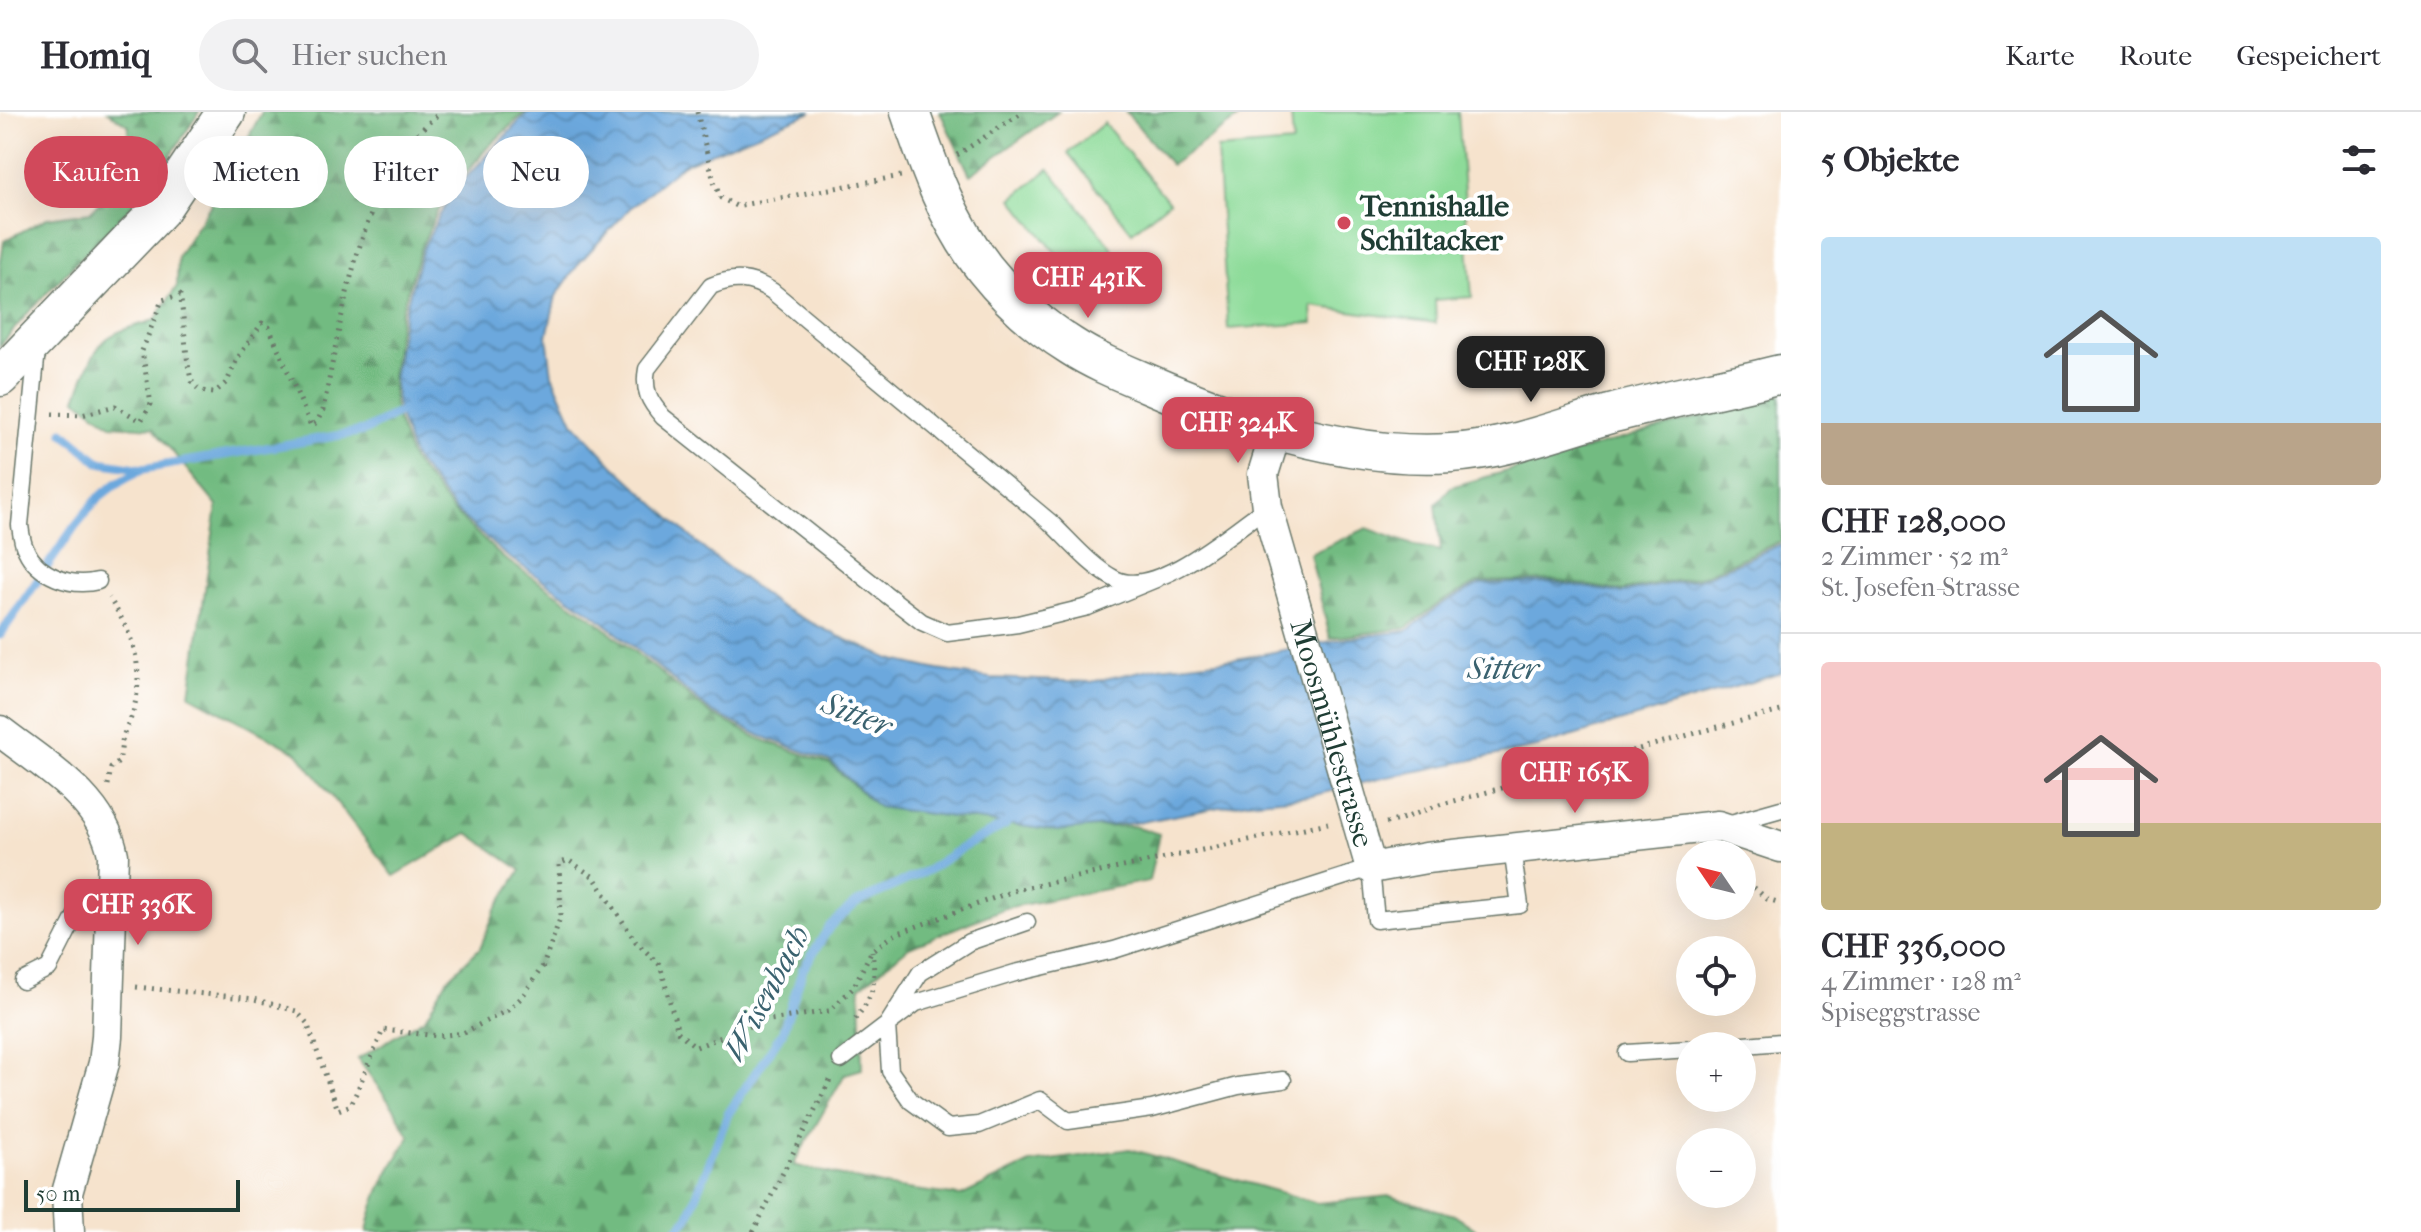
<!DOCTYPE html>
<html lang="de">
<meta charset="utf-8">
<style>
body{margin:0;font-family:"IM FELL French Canon",serif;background:#f2f2f3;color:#2b2b33;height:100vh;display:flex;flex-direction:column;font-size:30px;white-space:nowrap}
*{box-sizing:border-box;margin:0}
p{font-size:26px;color:#7c7c81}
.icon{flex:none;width:44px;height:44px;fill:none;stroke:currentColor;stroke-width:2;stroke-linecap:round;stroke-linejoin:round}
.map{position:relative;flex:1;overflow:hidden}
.side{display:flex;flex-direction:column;background:#fff;width:640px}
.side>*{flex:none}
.top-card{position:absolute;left:24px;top:24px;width:760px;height:72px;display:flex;gap:16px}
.needle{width:52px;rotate:305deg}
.fabs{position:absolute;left:1676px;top:728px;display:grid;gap:16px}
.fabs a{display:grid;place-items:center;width:80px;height:80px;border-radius:50%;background:#fff;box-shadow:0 8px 32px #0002;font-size:40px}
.scale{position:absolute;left:24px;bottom:20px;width:216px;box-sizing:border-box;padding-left:8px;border:4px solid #1f3d34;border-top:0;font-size:22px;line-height:28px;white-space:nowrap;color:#1f3d34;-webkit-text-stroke:6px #fff;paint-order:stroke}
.price{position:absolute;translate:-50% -68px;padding:0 18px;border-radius:16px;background:#d1495b;color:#fff;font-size:26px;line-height:52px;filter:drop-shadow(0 2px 4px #0008)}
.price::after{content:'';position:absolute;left:50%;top:48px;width:24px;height:18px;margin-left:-12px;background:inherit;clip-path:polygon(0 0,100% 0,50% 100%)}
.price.on{background:#222;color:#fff}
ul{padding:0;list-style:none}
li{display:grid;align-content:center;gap:16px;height:424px;padding:0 40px}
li+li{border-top:2px solid #e1e1e2}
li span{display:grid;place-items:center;height:248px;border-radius:8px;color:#555}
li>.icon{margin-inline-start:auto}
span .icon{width:144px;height:144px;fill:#fffc;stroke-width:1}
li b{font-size:34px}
h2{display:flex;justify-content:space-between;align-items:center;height:96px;padding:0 40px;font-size:34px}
.tag{padding:0 28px;border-radius:36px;background:#fff;box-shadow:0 8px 32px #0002;font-size:28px;line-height:72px}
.tag.on{background:#d1495b;color:#fff}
header{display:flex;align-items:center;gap:48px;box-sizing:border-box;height:112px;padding:0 40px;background:#fff;border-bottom:2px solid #e1e1e2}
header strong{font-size:38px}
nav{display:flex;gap:44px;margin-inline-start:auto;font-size:28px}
.search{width:560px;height:72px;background:#f2f2f3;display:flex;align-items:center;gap:20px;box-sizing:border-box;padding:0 28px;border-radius:44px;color:#7c7c81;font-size:30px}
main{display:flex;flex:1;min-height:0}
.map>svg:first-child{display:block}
</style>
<header>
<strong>Homiq</strong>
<div class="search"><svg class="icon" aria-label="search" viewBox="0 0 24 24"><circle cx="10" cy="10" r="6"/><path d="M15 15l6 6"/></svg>Hier suchen</div>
<nav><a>Karte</a><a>Route</a><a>Gespeichert</a></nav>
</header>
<main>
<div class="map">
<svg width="1781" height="1120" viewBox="0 0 1781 1120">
<defs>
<pattern id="forest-firs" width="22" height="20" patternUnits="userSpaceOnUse" patternTransform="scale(2)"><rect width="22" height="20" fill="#72bb81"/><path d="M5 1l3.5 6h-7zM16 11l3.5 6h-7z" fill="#5d996a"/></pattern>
<pattern id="water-waves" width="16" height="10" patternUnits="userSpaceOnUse" patternTransform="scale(2)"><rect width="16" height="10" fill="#6ca8dd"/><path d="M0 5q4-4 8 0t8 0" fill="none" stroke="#588ab4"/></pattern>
</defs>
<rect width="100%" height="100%" fill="#fff"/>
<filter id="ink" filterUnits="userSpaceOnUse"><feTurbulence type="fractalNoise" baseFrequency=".0125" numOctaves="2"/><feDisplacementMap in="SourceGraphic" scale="16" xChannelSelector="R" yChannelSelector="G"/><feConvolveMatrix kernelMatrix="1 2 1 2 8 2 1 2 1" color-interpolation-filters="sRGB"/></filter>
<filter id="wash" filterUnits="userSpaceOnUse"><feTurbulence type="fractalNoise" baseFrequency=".006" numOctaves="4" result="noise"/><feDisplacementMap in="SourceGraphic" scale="32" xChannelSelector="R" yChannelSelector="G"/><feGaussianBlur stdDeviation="1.8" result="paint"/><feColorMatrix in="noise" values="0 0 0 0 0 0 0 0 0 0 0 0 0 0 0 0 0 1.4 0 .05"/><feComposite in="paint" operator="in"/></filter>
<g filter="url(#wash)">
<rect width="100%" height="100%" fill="#f6e3cd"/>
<!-- green -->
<path fill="#8ddb99" stroke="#568c66" stroke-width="2" d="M1291,0h167l14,185 -37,3 1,23 -124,-17 1,17 -85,6 -11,-180 76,-6z
M1104,11l65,79 -37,30 -64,-79z
M1049,57l64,80 -37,29 -64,-79z"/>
<!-- forest -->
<path fill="url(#forest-firs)" stroke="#487c5a" stroke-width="2" d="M108,0h91l-48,74 -119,122 -32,38v-80l4,-25 43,-23 43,-6 31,-30 8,-56z
M262,0h263l-39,37 -26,31 -24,34 -15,33 -20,65 -9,65 3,35 16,46 42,53 49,46 92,62 117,95 49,25 70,25 48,43 165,22 90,-3 26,8 -10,47 -144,27 -96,39 -49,40 2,82 -17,5 -52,91 98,22 70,9 69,-33 100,-14 187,54 73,-7 64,19 26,17h-1113c6,-36 23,-65 43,-95l-15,-27 -37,-51 67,-41 22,-38 33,-32 16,-39 25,-39 -53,-37 -74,43 -96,-123 -108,-58 27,-189 -64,-78 -42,-3 -35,-26c7,-17 14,-43 27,-57 12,-12 37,-17 52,-22l22,-34 1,-30 37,-58z
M940,0h118l-88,63z
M1126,0h121l-76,53z
M1781,282v147l-79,35 -82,15 -66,-11 -75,2 -38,20 -35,26 -76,10 -20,-84 57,-26 46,17 28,6 -5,-47 15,-17z"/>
<!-- water -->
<path fill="url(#water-waves)" stroke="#467288" stroke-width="2" d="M528,0h284l-129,52 -54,45 -49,53 -24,34 -9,40 5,39 21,47 40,43 92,85 75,57 56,28 54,24 48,11 52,8 101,4 68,-15 77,-8 107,-20 64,-8 35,-27 38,-20 74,-2 66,11 83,-15 78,-34v129l-244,74 -150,30 -76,19 -64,6 -106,20 -84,9 -179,-24 -48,-46 -69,-25 -49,-24 -116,-96 -92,-62 -49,-44 -42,-54 -15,-45 -4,-34 10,-64 19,-65 16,-32 23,-34z"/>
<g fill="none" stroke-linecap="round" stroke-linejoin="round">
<!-- stream -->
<path stroke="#6ca8dd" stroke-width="9" d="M63,320l36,30 44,7
M0,523l75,-109 24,-29 17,-13 27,-15 221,-38 44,-24
M675,1120l13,-14 40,-104 54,-81 21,-64 27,-43 25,-22 73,-34 35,-23 42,-22 7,-9"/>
</g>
</g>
<g filter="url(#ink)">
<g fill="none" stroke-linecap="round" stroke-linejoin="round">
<!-- service casing -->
<g stroke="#6a776a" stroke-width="19">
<path id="service" d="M37,237l-17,176c1,8 2,18 6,25 12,26 46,38 72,31
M1156,467l-68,28 -70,17 -71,9 -25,-11 -35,-27 -224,-178c-14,-16 -20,-27 -16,-48l64,-83c23,-10 40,-8 61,5l278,231c20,19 40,44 65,57 40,21 120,-50 152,-72
M1724,713l57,-16
M1027,810l-58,20 -49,31 -33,52 3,46 21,30 37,27 31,-3 61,-25 28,21 84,-12 86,-23 45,-6
M23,869l26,-13 30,-59 33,3
M1733,934l48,-4
M1627,941l63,-4
M841,948l75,-57 99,-30 99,-23 257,-82 5,52 144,-15 -8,-56"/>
</g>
<!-- minor casing -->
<g stroke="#6a776a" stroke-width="33">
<g id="minor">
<path id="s1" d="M1277,317l-14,45 4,33 104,361 55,-10 292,-32 63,21"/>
<path d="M0,619c42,33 103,67 113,124l-6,182 -3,26 -37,130 2,39"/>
</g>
</g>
<!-- tertiary casing -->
<g stroke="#6a776a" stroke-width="41">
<path id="tertiary" d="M910,0c19,56 38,110 75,157 24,30 54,57 86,77 23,15 50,26 76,37 92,40 203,77 304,70 54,-3 108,-24 159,-39 57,-15 114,-26 171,-40
M0,265l161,-168 65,-97"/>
</g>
<!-- path -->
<path stroke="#6a776a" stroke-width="5" stroke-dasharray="2 6" stroke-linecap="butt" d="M697,0l17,70 7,16 15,8 165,-30
M957,43l66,-43
M52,302l30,1 33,-9 26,15 10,-17 -9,-53 20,-51 18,-5c4,17 6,78 13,88 5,8 11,9 21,10l13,-11 10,-23 25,-36 7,4 42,99 6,-4 6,-12c20,-96 36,-233 118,-298
M108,673l3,-17 8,-6c2,-8 2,-17 4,-25 3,-10 9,-19 11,-29 11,-42 -2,-76 -25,-110
M1386,711c22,-4 42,-16 64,-21 111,-29 219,-64 331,-91
M1742,765l25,22 14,4
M136,875l118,12 42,12 11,12 31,87 13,-5 32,-75 56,6 24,-3 45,-23 14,-13 21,-31 18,-50 -2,-52 9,-4 26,17 42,65 24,23 18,67 18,15 67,-26 66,-10 24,-23 19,-38 24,-16 120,-44 312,-67
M855,907c20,-24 21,-37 17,-68
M753,1120l79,-156"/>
<!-- service -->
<use href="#service" stroke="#fff" stroke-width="16"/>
<!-- minor -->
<use href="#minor" stroke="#fff" stroke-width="30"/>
<!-- tertiary -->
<use href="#tertiary" stroke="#fff" stroke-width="38"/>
</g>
</g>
<!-- markers -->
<circle fill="#d1495b" stroke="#fff" stroke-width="3" cx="1344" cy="111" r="8"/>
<g text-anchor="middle" stroke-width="8" stroke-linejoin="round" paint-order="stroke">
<!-- poi labels -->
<g font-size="30" font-weight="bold" fill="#1f3d34" stroke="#fff" text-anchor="start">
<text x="1360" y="104">Tennishalle<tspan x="1360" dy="34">Schiltacker</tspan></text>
</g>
<!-- street labels -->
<g font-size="30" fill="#1f3d34" stroke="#fff">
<text dy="10" stroke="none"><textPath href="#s1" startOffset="316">Moosmühlestrasse</textPath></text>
</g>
<!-- water labels -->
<g font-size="32" font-style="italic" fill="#3a626f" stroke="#fff">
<text x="1503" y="567">Sitter</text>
<text transform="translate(857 602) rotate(21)" y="11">Sitter</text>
<text transform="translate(766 881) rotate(-62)" y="11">Wisenbach</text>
</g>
</g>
</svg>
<div class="fabs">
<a><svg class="needle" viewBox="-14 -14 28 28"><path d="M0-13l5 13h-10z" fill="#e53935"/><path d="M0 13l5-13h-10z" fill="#7c7c81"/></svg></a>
<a><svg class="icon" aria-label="locate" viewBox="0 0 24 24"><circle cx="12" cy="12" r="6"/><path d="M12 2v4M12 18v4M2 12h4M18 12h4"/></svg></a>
<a>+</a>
<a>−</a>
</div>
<div class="scale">50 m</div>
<b class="price" style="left:1088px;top:208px">CHF 431K</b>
<b class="price on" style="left:1531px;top:292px">CHF 128K</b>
<b class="price" style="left:1238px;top:353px">CHF 324K</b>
<b class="price" style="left:1575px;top:703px">CHF 165K</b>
<b class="price" style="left:138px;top:835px">CHF 336K</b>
<div class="top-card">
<a class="tag on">Kaufen</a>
<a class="tag">Mieten</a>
<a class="tag">Filter</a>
<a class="tag">Neu</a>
</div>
</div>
<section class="side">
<h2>5 Objekte<svg class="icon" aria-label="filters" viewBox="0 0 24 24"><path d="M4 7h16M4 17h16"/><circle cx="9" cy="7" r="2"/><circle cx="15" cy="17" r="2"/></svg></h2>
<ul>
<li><span style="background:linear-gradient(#bfe0f5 75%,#b9a48a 0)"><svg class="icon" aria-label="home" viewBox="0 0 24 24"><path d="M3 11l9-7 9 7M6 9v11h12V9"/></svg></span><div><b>CHF 128,000</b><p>2 Zimmer · 52 m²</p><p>St. Josefen-Strasse</p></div></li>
<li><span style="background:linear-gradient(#f6c9c9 65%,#c2b280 0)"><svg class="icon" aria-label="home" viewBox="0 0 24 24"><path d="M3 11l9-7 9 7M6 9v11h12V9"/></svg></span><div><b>CHF 336,000</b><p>4 Zimmer · 128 m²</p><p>Spiseggstrasse</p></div></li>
</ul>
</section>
</main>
